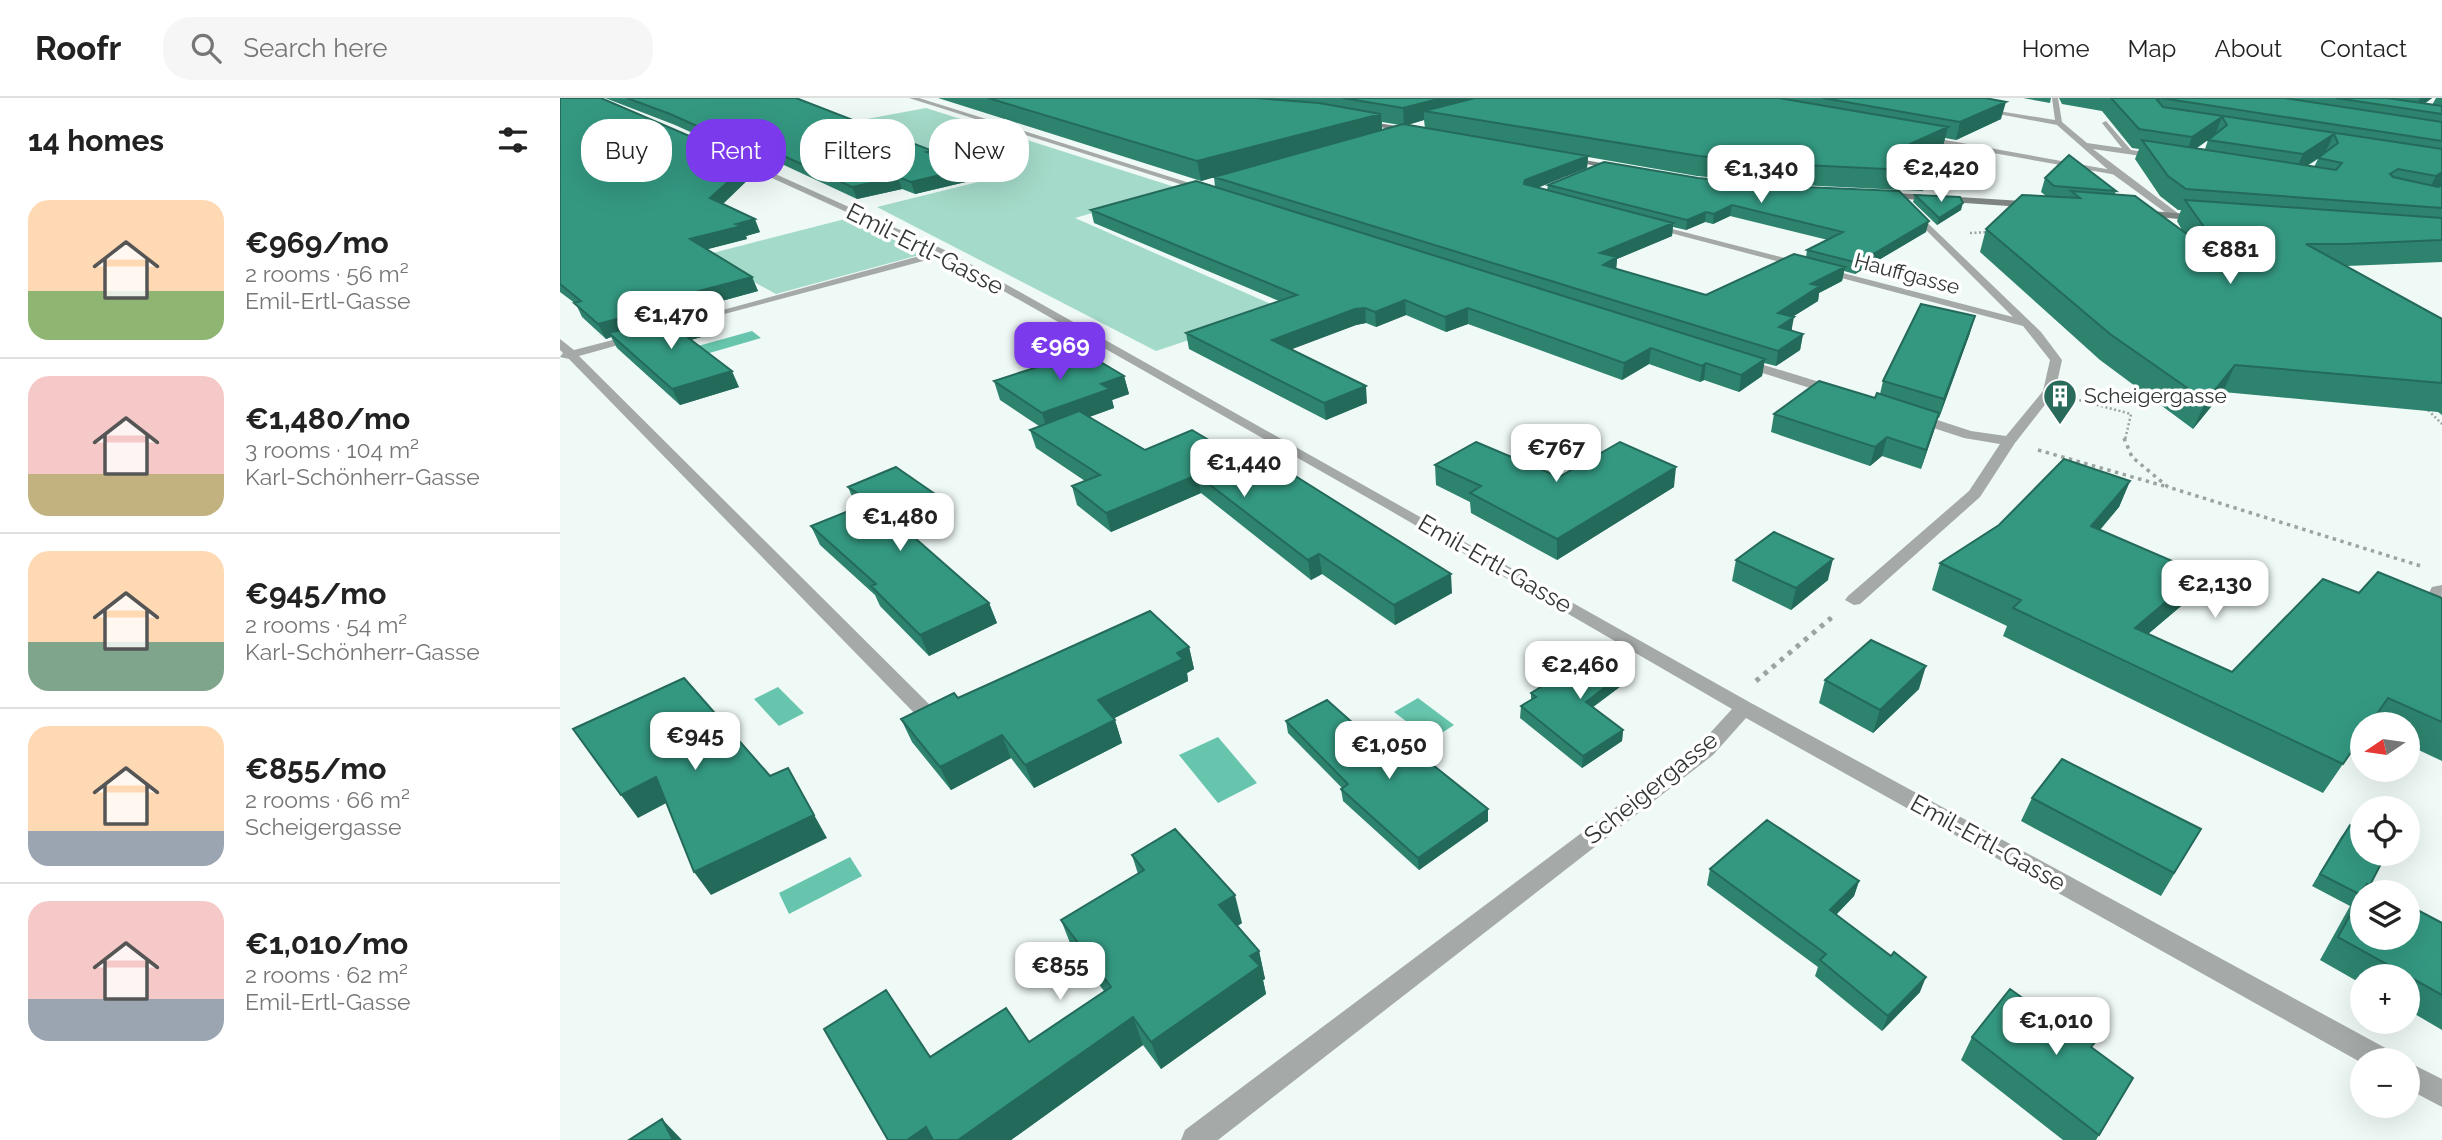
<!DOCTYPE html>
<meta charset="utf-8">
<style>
body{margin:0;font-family:Raleway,sans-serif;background:#f6f6f6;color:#222;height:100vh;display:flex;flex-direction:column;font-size:26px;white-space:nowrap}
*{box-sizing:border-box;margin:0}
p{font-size:23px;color:#767676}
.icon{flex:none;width:38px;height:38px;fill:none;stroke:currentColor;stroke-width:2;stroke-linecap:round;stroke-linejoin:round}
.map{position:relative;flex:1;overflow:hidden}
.details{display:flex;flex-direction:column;background:#fff;width:560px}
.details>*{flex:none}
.hud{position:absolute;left:21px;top:21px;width:665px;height:63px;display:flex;gap:14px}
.needle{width:46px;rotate:257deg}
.buttons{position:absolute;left:1790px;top:614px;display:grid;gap:14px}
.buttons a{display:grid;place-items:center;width:70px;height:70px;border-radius:50%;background:#fff;box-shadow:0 7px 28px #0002;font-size:35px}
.price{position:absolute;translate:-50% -60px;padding:0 16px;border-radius:14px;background:#fff;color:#222;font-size:23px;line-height:46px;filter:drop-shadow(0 2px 4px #0008)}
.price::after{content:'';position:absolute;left:50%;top:42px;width:21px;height:16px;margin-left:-10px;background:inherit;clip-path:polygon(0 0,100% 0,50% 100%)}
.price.active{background:#7c3aed;color:#fff}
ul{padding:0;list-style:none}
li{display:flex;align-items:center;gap:21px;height:175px;padding:0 28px}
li+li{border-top:2px solid #e0e0e0}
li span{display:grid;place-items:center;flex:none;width:196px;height:140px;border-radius:21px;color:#555}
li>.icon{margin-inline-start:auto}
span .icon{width:84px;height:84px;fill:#fffc;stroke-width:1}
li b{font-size:30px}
h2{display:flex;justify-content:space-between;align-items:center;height:84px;padding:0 28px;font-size:30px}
.pill{padding:0 24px;border-radius:28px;background:#fff;box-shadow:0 7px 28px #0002;font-size:24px;line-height:63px}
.pill.active{background:#7c3aed;color:#fff}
header{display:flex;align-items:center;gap:42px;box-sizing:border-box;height:98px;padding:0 35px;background:#fff;border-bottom:2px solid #e0e0e0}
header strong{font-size:33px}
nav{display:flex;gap:38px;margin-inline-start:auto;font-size:24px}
.search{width:490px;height:63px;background:#f6f6f6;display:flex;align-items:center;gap:18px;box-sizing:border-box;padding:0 24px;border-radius:28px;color:#767676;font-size:26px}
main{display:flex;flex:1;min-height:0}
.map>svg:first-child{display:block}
</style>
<header>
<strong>Roofr</strong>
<div class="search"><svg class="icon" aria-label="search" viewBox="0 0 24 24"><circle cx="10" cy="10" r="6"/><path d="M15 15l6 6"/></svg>Search here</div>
<nav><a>Home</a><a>Map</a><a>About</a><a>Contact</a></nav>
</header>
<main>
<section class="details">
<h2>14 homes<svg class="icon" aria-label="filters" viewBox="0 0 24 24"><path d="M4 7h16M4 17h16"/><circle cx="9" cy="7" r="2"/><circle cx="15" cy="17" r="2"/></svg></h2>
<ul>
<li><span style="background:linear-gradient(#ffd9b3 65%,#8fb573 0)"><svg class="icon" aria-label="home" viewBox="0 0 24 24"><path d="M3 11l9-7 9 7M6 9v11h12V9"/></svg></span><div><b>€969/mo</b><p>2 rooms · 56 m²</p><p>Emil-Ertl-Gasse</p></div></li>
<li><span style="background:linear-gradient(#f6c9c9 70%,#c2b280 0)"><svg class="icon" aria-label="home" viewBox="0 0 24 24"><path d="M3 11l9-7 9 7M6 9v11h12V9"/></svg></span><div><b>€1,480/mo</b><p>3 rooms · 104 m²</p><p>Karl-Schönherr-Gasse</p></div></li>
<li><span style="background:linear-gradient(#ffd9b3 65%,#7fa58c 0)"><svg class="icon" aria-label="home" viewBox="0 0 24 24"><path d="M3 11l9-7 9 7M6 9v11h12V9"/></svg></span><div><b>€945/mo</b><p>2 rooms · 54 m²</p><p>Karl-Schönherr-Gasse</p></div></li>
<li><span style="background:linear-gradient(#ffd9b3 75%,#9aa5b1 0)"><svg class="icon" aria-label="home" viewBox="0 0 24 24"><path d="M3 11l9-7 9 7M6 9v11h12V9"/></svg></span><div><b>€855/mo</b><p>2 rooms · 66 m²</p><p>Scheigergasse</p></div></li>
<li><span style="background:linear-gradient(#f6c9c9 70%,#9aa5b1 0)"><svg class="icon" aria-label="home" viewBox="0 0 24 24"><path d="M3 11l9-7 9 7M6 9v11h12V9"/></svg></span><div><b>€1,010/mo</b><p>2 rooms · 62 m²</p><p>Emil-Ertl-Gasse</p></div></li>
</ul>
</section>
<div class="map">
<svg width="1882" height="1042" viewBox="0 0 1882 1042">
<rect width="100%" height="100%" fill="#eff9f6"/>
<!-- green -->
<path fill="#a4dac9" d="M366,10l252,80 -103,30 207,91 -126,42 -279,-144 109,-27 -157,-54z
M289,120l74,36 -147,40 -71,-39z"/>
<!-- water -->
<path fill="#66c5ac" d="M192,233l9,7 -55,16 -8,-8z
M218,589l26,26 -25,13 -25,-27z
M858,600l36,27 -23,15 -37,-28z
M658,639l39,46 -39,20 -39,-48z
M290,759l12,19 -73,38 -10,-21z"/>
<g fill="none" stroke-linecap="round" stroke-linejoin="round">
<!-- path-far2 -->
<path stroke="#9ca4a1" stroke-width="2.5" stroke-dasharray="2 2.5" stroke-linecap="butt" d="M1410,135l19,-1
M1515,301l56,15 -6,26
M1865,309l17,17"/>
<!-- path-far1 -->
<path stroke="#9ca4a1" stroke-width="3.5" stroke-dasharray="3.5 4.5" stroke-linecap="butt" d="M1564,340l8,19 36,30 256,80
M1478,352l126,36
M1269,522l4,-3"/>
<!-- path -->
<path stroke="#9ca4a1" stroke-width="5" stroke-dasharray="4.5 6" stroke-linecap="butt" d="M1196,583l75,-63"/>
<!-- service -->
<path fill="#a5a9a7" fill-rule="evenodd" d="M1363,38l194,35 4,2 -4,2 -197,-35z
M1882,487c0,13 0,31 -15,34l-6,-1 -3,-4 14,-27z"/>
<!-- minor -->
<path fill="#a5a9a7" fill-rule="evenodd" d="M349,0h10l293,92 -7,2z
M1492,0h6l4,24 25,21 35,5 -20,-25 4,-2 25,29 34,5 -3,4 -69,-10 86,65v4h-6l-59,-43 -57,-50 -80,-15 3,-2 75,12z
M171,56l216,97 804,452 640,348 4,9h-33v3l-616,-345 -33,37 -495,385h-37l4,-10 514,-385 33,-36 -348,-202 -442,-251 -263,70v-4l255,-70 -206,-94z
M1351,109l130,125 21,28 -7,32 -40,51 -35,54 -120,107 -6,1 -9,-5 3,-4 121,-105 31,-47 -36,-6 -55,-18v-6h10l52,17 35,5 37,-45 7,-31 -27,-34 -379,-100 5,-3 364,94 -107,-107z
M76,236l6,3 -2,2 -61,17 357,355 3,5 -3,5h-14l-353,-362 -9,-2 3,-4 -3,-3v-11l14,11z
M1181,260l98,30 1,3 -6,4 -5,-1 -92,-29 -2,-3z
M1848,964l34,17v28l-34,-18z"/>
<!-- secondary -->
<path fill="#7d8482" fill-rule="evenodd" d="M798,22l58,9 4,2 -4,2 -55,-9z
M1001,58l58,10 4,2 -4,2 -55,-10z
M1320,94l157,10 4,3 -4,3 -160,-11z
M1578,112l63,5 5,3 -5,3 -66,-6v-4z"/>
</g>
<!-- wall -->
<path fill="#2d836e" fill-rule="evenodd" d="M0,0l190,64 5,11 -32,31 37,28 -14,4 1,3 -40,10 45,28 6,14 -69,19 23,24 -21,6 48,47 -59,18 -63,-57 -6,-11 -5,2 -24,-22 -6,-13 -16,-12z
M45,0h191l139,57 39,25 -59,14 -13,-5 -45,10 -86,-40 -7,6 -89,-40z
M378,0h1047l16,21 -45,21 -11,-2 -2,8 -24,11 9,14 -5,20 -144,-7 -82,-8 -109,-19 -1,11 -49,19 9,3 1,-5 56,-23 322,70 -71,42 -11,-3 -2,10 -23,12 -1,8 -26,16v14l11,3 -3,16 -24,16 -12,-3 -2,13 -23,16 -35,-12 -4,2 -51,-18 -27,16 -154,-56 -22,8 -40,-17 -30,12 -10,-4 -10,2 -65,24 76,54 -41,17 -137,-71 -3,-16 93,-32 -185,-78 -3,-13 124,-23 -1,-10 -13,4zM864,22l1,8 -18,-3zM822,24l18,3 -18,5zM1170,118l98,24 -21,10 -1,7 -100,38 -90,-26 1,-10 55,-23 1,-9 13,3 19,-8 8,2z
M1463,0h28l-1,5z
M1499,0h373l-8,6 8,1 4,-7h6v164l-95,4 95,53v96l-4,-3 -215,-20 -30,37 -93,-69 -120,-108 6,-23 60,-33 -5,-4 4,-14 71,13 -1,3 68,38 -6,-11 4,-11h-3l-18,-14 -25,-37 4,-10 -7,-1 -30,-37 -40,-7zM1648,42l-3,9 -8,-1zM1758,61l-4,8 -7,-1z
M1355,97l46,15 -24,15 -24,-23z
M1410,235l-31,85h-1l-17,51 -39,-13 -12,10 -99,-34 3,-18 101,-16 5,-4 3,-13z
M564,278l5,18 -17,6 2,8 -25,9 56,33 307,143 -57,32 -73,-51 -11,6 -110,-87 -90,39 -34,-27 -5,-19 13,-5 -49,-33 -6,-18 9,-4 -39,-26 -6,-19z
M875,367l124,12 115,10 -117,73 -86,-47 -1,-11 -34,-17z
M1570,383l-11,26 -19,23 100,43 -13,28 -39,33 84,38 127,-79 83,5v163l-34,-16v-21h-46l-19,40 -20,29 -320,-157 4,-10 -75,-36 8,-27z
M288,389l97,14 7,20 -38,16 75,66 8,20 -68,33 -49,-50 -5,-11 -55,-50 -9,-19 46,-19 -1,-1z
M1176,462l92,20 -37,30 -59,-29z
M629,549l5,22 -7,4 1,8 -74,37 8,25 -88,45 -23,-30 -60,32 -39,-48 -11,-23 57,-21z
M1073,579l-40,30 30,23 -1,11 -40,27 -62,-50 1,-12 10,-6v-7z
M1265,582l94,9 -46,44 -54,-30z
M726,623l105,36 97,52v12l-69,49 -76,-69 -2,-12 1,-1 -54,-55z
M1472,700l169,31 -40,67 -140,-75z
M1790,727l20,60 72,38v107l-34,-20v-34h-46v8l-42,-24 30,-54 -38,-20 29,-49z
M572,757l110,68 -5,3 22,25 6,28 -2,1 3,14 -105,75 -18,-24 -132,95h-123l42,-83 99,-15 75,-51 -32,-43 -11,-28 77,-46z
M1150,771l149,12 -5,15 -18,19 84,77 -38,39 -67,-55 3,-9 -111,-82z
M1412,939l121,12 6,86 -3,5h-33l-102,-80z"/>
<!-- shaded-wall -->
<path fill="#246a5a" d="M882,0h65l-83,13v9l-20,6 -1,-18z
M1860,0h12l-16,12h-2z
M1446,4l-5,17 -45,21 4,-18z
M821,16l1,18 -181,49 -4,-20z
M1662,19l-7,18 -30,21 7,-19z
M1388,29l-5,19 -37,17 4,-19z
M1774,36l-9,19 -31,21 9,-20z
M206,50l5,11 -7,6 -4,-11z
M1028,58l-1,12 -62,25 -1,-9 1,-4z
M190,64l5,11 -39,37 -6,-12z
M410,70l4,12 -59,14 -4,-12z
M1882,74v13l-17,12 11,-21z
M338,79l4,12 -45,10 -5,-12z
M1403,105l-2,7 -24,15 2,-7z
M1172,107l-2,11 -17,8 1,-10z
M1146,114l-1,10 -19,8 1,-10z
M195,121l5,13 -14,4 1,3 -50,13 -7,-13 46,-15z
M1369,123l-3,11 -71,42 3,-11z
M1113,125l-1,13 -55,23 -1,12 -14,8 -2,-26z
M1285,169l-3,14 -23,12 -1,8 -43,27 3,-15 33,-29z
M192,179l6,14 -69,19 3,5 -83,18 2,4 -5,2 -8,-15 82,-28z
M845,202l1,15 -30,12 -1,-15z
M805,210l1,15 -10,2 -82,31 -2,-16 83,-31z
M908,210v16l-22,8 -1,-15z
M1415,218l-5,17 -31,85 5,-19z
M1234,219l-3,16 -12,-6z
M145,221l7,15 -30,8 -8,-15z
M1243,236l-3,16 -24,16 2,-15z
M1091,250l-2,16 -27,16 2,-17z
M1205,261l-3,17 -23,16 2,-17z
M1146,265l-2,17 -4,2 2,-16z
M1675,267l-12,27 -30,37 13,-28z
M172,273l7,16 -59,18 -8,-16z
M564,278l5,18 -17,6 2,8 -66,24 -6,-19 59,-29z
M806,288l1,17 -41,17 -2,-17z
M1379,315l-5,18 -13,38 5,-19z
M1327,339l-5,19 -12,10 5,-19z
M1116,369l-2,20 -117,73v-21z
M637,377l4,18 -90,39 -5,-19z
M1570,383l-11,26 -39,46 11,-27z
M385,403l7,20 -45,19 -8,-20z
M759,456l3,20 -11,6 -3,-20z
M1273,461l-5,21 -37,30 5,-22z
M1640,475l-13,28 -65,55 13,-28z
M891,476l1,19 -57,32 -1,-20z
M429,505l8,20 -68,33 -9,-21z
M629,549l5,22 -7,4 1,8 -83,42 -7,-23 79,-47z
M1074,567l-1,12 -48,36 1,-11z
M1366,568l-7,23 -46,44 7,-23z
M555,622l7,23 -88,45 -9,-23z
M1063,632l-1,11 -40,27 1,-12z
M442,637l9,23 -60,32 -11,-23z
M228,670l39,70 -116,57 -17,-23z
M96,679l16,23 -34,18 -17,-23z
M928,711v12l-69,49 -1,-12z
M1299,783l-5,15 -29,30 5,-16z
M675,797l7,28 -15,10 -8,-28z
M699,853l6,28 -2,1 3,14 -105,75 -10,-27 99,-86z
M1366,879l-6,15 -38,39 6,-15z
M573,919l10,28 -132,95h-53z
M102,1021l20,21h-9z
M366,1029l9,13h-28z"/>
<!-- building -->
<path fill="#349880" stroke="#246a5a" stroke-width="2" d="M0,0h41l149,64 -40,36 45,21 -19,5 6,2 -52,13 62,38 -72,19 5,5 -87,23 -24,-21 7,-2 -21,-17z
M67,0h169l137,53 -6,1 43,16 -59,14 -13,-5 -46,10 -86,-39 -6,6 -90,-40z
M428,0h267l64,5 62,11 -184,47z
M783,0h99l-39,10z
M915,0h304l169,29 -38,17 18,27 -146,-7 -83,-8 -275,-45z
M1263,0h162l21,4 -46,20z
M1551,0h49l-3,2 6,7 279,42v23l-6,4 -38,-7 -8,5 3,3 45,10 4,-2v23l-256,-19 -18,-13 -26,-36 194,30 6,-7 -24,-5 20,-15 -4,-9 -31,20 -95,-14 19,-15 -5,-8 -30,20 -53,-8z
M1601,0h123l158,24v19z
M1776,0h51l55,8v8z
M843,26l185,32 -63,24 -1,4 149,39 -73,30 17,4 -14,8 103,30 88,-41 51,13 -34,17 9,2 -42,27 16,4 -15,10 24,7 -25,17 -564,-174z
M1509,57l47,36 -62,-5 -9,-8z
M1044,64l94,16 82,8 119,5 30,30 -71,42 -51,-13 36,-18 -111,-27 -18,9 -8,-2 -19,8 -139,-35z
M636,83l569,178 -24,16 -35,-12 -4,3 -51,-18 -27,15 -156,-55 -23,9 -40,-17 -30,12 -10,-4 -10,1 -83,31 94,46 -42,17 -138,-70 111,-38 -206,-85z
M1511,93l64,5 98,72 -48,-68 257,18v22l-96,4h-40l136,75v64l-207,-18 -29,36 -96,-67 -124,-105 36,-34 58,3z
M1355,97l45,2 3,6 -24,15z
M1361,206l54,12 -31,83 -61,-18z
M135,212l10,9 -31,8 58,44 -60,18 -63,-56z
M524,254l40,24 -23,8 9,5 -68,24 -48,-32z
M1259,283l56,17 2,-5 62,20 -13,37 -39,-13 -12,10 -101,-33z
M519,313l66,39 47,-20 37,22 17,-7 205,129 -57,31 -75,-51 -11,6 -111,-85 -91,38 -34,-27 28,-11 -70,-45z
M916,344l83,35 61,-35 56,25 -119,72 -87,-46 11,-7 -46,-21z
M1504,361l66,22 -39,45 109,47 -65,55 97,44 91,-93 36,14 19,-21 64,26v124l-54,-24 -18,26h-8v12l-19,28 -330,-156 8,-8 -81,-37 59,-38z
M336,369l49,34 -46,19 -16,-10 106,93 -69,32 -49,-49 5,-2 -65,-58 60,-24 -23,-15z
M1214,434l59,27 -37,29 -60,-28z
M590,513l39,36 -12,6 6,6 -85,41 17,20 -90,45 -23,-30 -62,32 -39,-48 53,-26 4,5z
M1311,542l55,26 -46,44 -55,-30z
M1060,547l14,20 -48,37 37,28 -40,26 -62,-50 15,-9 -5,-4 68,-42 6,4z
M124,580l86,98 18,-8 26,47 -120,57 -38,-95 -35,18 -48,-66z
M767,602l64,57 18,-11 79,63 -70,49 -77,-69 7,-5 -62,-63z
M1502,661l139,70 -27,44 -142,-75z
M1207,722l92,61 -29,29 61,46 3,-4 32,25 -38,39 -68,-56 6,-6 -116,-85z
M1790,727l12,7v22h24l-16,31 -3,-1 -8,10 -39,-20z
M615,731l60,66 -16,10 40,46 -9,5 10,10 -109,76 -18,-25 -175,123h-25l-7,-13 -19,13h-19l-64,-111 62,-39 44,67 76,-49 23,34 82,-55 -50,-67 83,-50 -12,-15z
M1807,786l17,8h-22v46h46v-33l34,18v72l-104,-58z
M1450,891l35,25 10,-13 47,33 -11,13 42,31 -34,57 -127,-98z
M102,1021l11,21h-44z"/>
<!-- icons -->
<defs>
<g id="building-pin" transform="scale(1.75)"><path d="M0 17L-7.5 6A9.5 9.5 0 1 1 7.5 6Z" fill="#296b5a" stroke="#fff"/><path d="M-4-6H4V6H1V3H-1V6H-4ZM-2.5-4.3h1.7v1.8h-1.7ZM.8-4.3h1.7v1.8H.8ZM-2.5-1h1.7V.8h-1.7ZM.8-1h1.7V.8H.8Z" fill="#fff"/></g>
</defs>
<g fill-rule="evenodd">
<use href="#building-pin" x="1500" y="298"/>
</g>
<g text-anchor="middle" stroke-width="7" stroke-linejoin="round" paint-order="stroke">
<!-- far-street labels -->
<g font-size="21" fill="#323634" stroke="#fff">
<text transform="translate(1347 176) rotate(15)" y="7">Hauffgasse</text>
</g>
<!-- far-poi labels -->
<g font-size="21" fill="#323634" stroke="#fff" text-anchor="start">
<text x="1524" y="305">Scheigergasse</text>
</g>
<!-- street labels -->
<g font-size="24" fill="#323634" stroke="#fff">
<text transform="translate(365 151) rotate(27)" y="8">Emil-Ertl-Gasse</text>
<text transform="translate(935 466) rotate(30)" y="8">Emil-Ertl-Gasse</text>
<text transform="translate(1091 690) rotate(-39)" y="8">Scheigergasse</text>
<text transform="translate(1428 745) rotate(29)" y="8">Emil-Ertl-Gasse</text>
</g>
</g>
</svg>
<div class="buttons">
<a><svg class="needle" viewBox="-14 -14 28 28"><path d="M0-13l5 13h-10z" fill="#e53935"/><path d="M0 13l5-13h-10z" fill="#767676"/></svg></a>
<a><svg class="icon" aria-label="locate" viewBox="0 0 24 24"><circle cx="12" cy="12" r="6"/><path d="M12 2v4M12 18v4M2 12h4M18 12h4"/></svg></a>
<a><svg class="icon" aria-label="layers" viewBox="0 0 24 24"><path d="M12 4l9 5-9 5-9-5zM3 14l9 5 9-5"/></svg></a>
<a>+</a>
<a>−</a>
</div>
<b class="price" style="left:1381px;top:106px">€2,420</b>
<b class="price" style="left:1201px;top:107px">€1,340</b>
<b class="price" style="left:1670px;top:188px">€881</b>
<b class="price" style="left:111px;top:253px">€1,470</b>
<b class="price active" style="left:500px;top:284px">€969</b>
<b class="price" style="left:996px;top:386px">€767</b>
<b class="price" style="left:684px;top:401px">€1,440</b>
<b class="price" style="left:340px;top:455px">€1,480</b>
<b class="price" style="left:1655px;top:522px">€2,130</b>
<b class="price" style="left:1020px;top:603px">€2,460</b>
<b class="price" style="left:135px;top:674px">€945</b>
<b class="price" style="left:829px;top:683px">€1,050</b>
<b class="price" style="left:500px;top:904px">€855</b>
<b class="price" style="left:1496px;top:959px">€1,010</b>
<div class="hud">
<a class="pill">Buy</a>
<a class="pill active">Rent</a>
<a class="pill">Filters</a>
<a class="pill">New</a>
</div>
</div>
</main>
